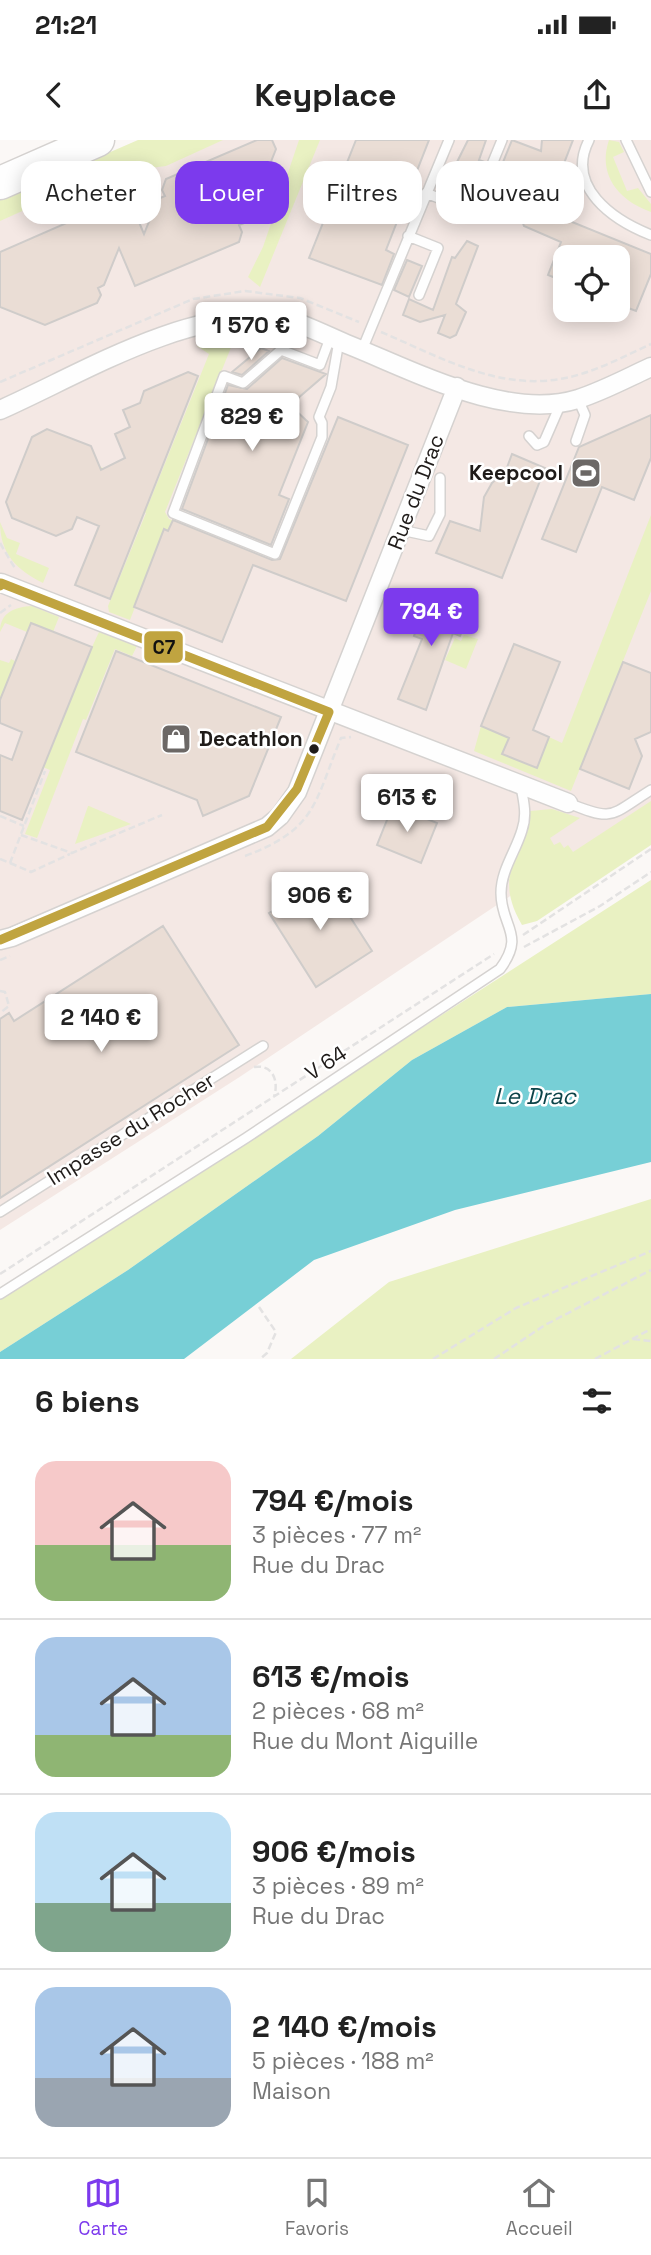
<!DOCTYPE html>
<html lang="fr">
<meta charset="utf-8">
<style>
body{margin:0;font-family:"Space Grotesk",sans-serif;background:#f6f6f6;color:#222;height:100vh;display:flex;flex-direction:column;font-size:26px;white-space:nowrap}
*{box-sizing:border-box;margin:0}
p{font-size:23px;color:#767676}
.icon{flex:none;width:38px;height:38px;fill:none;stroke:currentColor;stroke-width:2;stroke-linecap:round;stroke-linejoin:round}
.map{position:relative;height:1219px;overflow:hidden}
.side{display:flex;flex-direction:column;background:#fff;flex:1}
.side>*{flex:none}
.top-card{position:absolute;left:21px;top:21px;width:609px;height:63px;display:flex;gap:14px}
.fabs{position:absolute;left:553px;top:105px;display:grid;gap:14px}
.fabs a{display:grid;place-items:center;width:77px;height:77px;border-radius:14px;background:#fff;box-shadow:0 4px 18px #0003;font-size:35px}
.price{position:absolute;translate:-50% -60px;padding:0 16px;border-radius:7px;background:#fff;color:#222;font-size:23px;line-height:46px;filter:drop-shadow(0 2px 4px #0008)}
.price::after{content:'';position:absolute;left:50%;top:42px;width:21px;height:16px;margin-left:-10px;background:inherit;clip-path:polygon(0 0,100% 0,50% 100%)}
.price.selected{background:#7c3aed;color:#fff}
ul{padding:0;list-style:none}
li{display:flex;align-items:center;gap:21px;height:175px;padding:0 35px}
li+li{border-top:2px solid #e0e0e0}
li span{display:grid;place-items:center;flex:none;width:196px;height:140px;border-radius:21px;color:#555}
li>.icon{margin-inline-start:auto}
span .icon{width:84px;height:84px;fill:#fffc;stroke-width:1}
li b{font-size:30px}
h2{display:flex;justify-content:space-between;align-items:center;height:84px;padding:0 35px;font-size:30px}
.pill{padding:0 24px;border-radius:21px;background:#fff;box-shadow:0 4px 18px #0003;font-size:24px;line-height:63px}
.pill.selected{background:#7c3aed;color:#fff}
.status{display:flex;justify-content:space-between;align-items:center;height:49px;padding:0 35px;background:#fff;direction:ltr}
.status svg{height:19px;fill:currentColor}
header{display:flex;justify-content:space-between;align-items:center;height:91px;padding:0 35px;background:#fff;font-size:32px;font-weight:700}
.tab-bar{display:flex;justify-content:space-around;align-items:center;height:98px;border-top:2px solid #e0e0e0;background:#fff;font-size:19px;color:#767676}
.tab-bar a{display:grid;justify-items:center;gap:4px}
.tab-bar .selected{color:#7c3aed}
.map>svg:first-child{display:block}
</style>
<div class="status"><b>21:21</b><svg viewBox="0 0 49 12"><path d="M0 12V9h3v3zM5 12V6h3v6zM10 12V3h3v9zM15 12V0h3v12zM26 1h20v11H26zM47 4h2v5h-2z"/></svg></div>
<header><svg class="icon" aria-label="back" viewBox="0 0 24 24"><path d="M15 5l-7 7 7 7"/></svg>Keyplace<svg class="icon" aria-label="share" viewBox="0 0 24 24"><path d="M12 15V3M7 8l5-5 5 5M5 13v7h14v-7"/></svg></header>
<div class="map">
<svg width="651" height="1219" viewBox="0 0 651 1219">
<rect width="100%" height="100%" fill="#fbf8f6"/>
<!-- built -->
<path fill="#f4e8e4" fill-rule="evenodd" d="M181,0h470v662l-413,276 -238,152v-1011zM565,117h53v53h-53z"/>
<!-- green -->
<path fill="#e9f1c2" d="M138,0h85l-57,26 -61,8 -105,47v-21z
M299,0h21l-60,147 -12,-10 15,-30z
M609,0l10,2 5,10 -11,5 14,34 11,-3 13,16v8c-32,-11 -54,-37 -42,-72z
M235,189l3,1 -73,182 4,7 79,33 -5,8 -78,-31 -35,91 -21,-8 -1,-6 38,-93 -59,-23 10,-25 10,5 42,33 60,-149 -12,-8z
M651,375v76l-80,200 -97,-40 7,-25 28,12 -7,16 35,14 12,-31 13,6z
M0,382l7,16 13,5 -4,11 33,14 -6,15c-26,-13 -43,-29 -43,-61z
M32,466l27,11 -6,15 -22,-9 -4,9 -22,-9 -5,9c0,-20 15,-25 32,-26z
M99,492l38,14 -5,10 -17,-7 -29,71 -3,-1 -46,119 -12,-4 25,-64 -19,-8 4,-10 13,5 21,-52 -61,-24 -8,19v-40l9,3 2,-4 4,2 -4,11 81,-25z
M464,495l14,4 -12,30 -21,-9 10,-22 6,3z
M651,661v44l-114,76 -15,4c-29,-50 -1,-65 8,-114l22,-2 28,9 -30,20 4,7 6,-3 4,6 4,-3 5,7z
M88,666h1l42,18 -56,20z
M651,740v114l-144,13 -95,53 -94,76 -190,134 -128,82v-52z
M651,1059v160h-360l98,-77z"/>
<!-- water -->
<path fill="#77cfd6" d="M651,854v168l-196,48 -141,50 -130,99h-184v-7l128,-82 190,-134 94,-76 95,-53z"/>
<!-- building -->
<path fill="#eaddd5" stroke="#cfccca" stroke-width="2" d="M257,0h15l4,9 -29,73 -8,3 3,7 -3,10 -104,44 -16,-38 -15,37 -6,3 3,7 -4,8 -52,22 -45,-18v-55l128,-56 16,38 14,-35 7,-3 -3,-6 4,-11z
M356,0h73l-43,110 8,4 -12,31 -73,-27z
M468,0h18l-7,20 6,2 -14,35 -4,-1 -1,4 -21,-9 1,-3 -4,-3 8,-20 5,1z
M512,0l29,11 1,-11h31l-17,44 16,38 79,32v20l-15,37 -18,-7v-47h-53v25l-17,-7 13,-33 -37,-16 -5,-14 8,-22 -30,-13z
M467,101l11,5 -22,58 10,8 -10,23 -6,3 -12,-5 7,-18 -25,7 -17,-7 6,-16 24,11 19,-53 3,1z
M407,120l15,6 -13,31 -15,-7z
M261,208l8,3 -27,24 -10,-3z
M282,218l44,16 -36,31 18,17 -29,73 10,4 -18,46 -89,-36 46,-124 19,4z
M188,232l10,4 -88,223 -35,-14 24,-59 -22,-9 -5,12 -16,7 -44,-18 -6,-16 26,-65 15,-8 44,17 10,24 24,-12 -10,-24 15,-7 -7,-17 17,-7 4,-12z
M651,275v43l-17,42 -32,-13 -26,65 -34,-13 37,-92z
M338,277l70,28 -62,156 -93,-36 -31,77 -88,-35 30,-78 4,2 5,-11 99,40 8,-1z
M512,314l33,14 -43,110 -66,-25 14,-32 30,10 4,-34 8,-14 14,-13z
M431,452l33,13 -6,15 7,3 -5,13 -7,-3 -27,77 -28,-11 24,-60 -8,-3z
M31,483l61,24 -70,173 -22,-9v-56l12,5 10,-28 -22,-9v-23z
M514,504l46,18 -27,68 16,7 -12,31 -35,-14 7,-16 -28,-12z
M116,511l165,66 -32,79 -46,20 -6,-16 -121,-48z
M623,522l28,11v59l-16,7 7,17 -13,33 -49,-20z
M393,665l44,18 -16,40 -44,-18z
M325,738l47,73 -56,36 -47,-74z
M163,786l76,119 -239,153v-179l9,-6 5,8z"/>
<g fill="none" stroke-linecap="round" stroke-linejoin="round">
<!-- service casing -->
<g stroke="#d5d2d0" stroke-width="12">
<path id="service" d="M589,0c-24,47 24,80 62,95
M626,0l25,52
M426,53l43,17 6,-4 27,-66
M408,96l30,12 -19,47
M330,198l-10,27 -39,-15 -38,33 -19,-7 -51,137 102,41 47,-117v-14l-3,-6 12,-30 8,-46
M362,210l87,-210
M529,296l8,9 7,-3 17,-39
M576,301l9,-26 -7,-16
M401,390l28,6 11,-22v-36
M568,663c47,19 41,13 83,-13
M0,1072l263,-166
M0,1154l246,-156 254,-169c26,-35 1,-42 1,-76 0,-23 15,-42 21,-63 5,-14 2,-28 -1,-43"/>
</g>
<!-- minor casing -->
<g stroke="#d5d2d0" stroke-width="21">
<path id="minor" d="M0,270c83,-37 180,-98 274,-93 21,2 55,20 75,28 65,26 158,76 229,54 25,-8 49,-21 73,-32
M1,443l567,220
M0,800l12,-3 255,-110 13,-11 17,-24 160,-405"/>
</g>
<!-- motorway casing -->
<g stroke="#d5d2d0" stroke-width="35">
<path id="motorway" d="M0,43l98,-43"/>
</g>
<!-- path -->
<path stroke="#e3e2e2" stroke-width="2.5" stroke-dasharray="7 3.5" stroke-linecap="butt" d="M381,192c57,24 115,58 179,47 31,-5 63,-22 91,-35
M0,242l193,-83 52,-8 55,7 59,24
M0,403l16,27
M0,473l11,-8
M0,676l24,10
M21,695l51,18 90,-38
M245,716c72,-27 69,-53 96,-118l10,-1
M0,719l10,4 35,-92
M10,723l21,9 39,-18
M523,795l128,-86
M524,807l76,-41 51,-34
M0,820l10,-4
M0,851l5,1 4,14 -9,7
M254,927c19,-3 25,14 20,30
M0,1134l494,-320
M259,1167l17,25 -9,21 -7,6
M633,1199l18,2
M433,1219l83,-51 135,-57
M494,1219l51,-34 106,-55
M595,1219l56,-30"/>
<!-- service -->
<use href="#service" stroke="#fefefe" stroke-width="9"/>
<!-- minor -->
<use href="#minor" stroke="#fefefe" stroke-width="18"/>
<!-- motorway -->
<use href="#motorway" stroke="#fefefe" stroke-width="32"/>
<!-- bus-1 casing -->
<g stroke="#fff" stroke-width="14">
<path id="bus-1" d="M0,446l1,-3 328,129
M0,800l267,-113 30,-38 32,-77"/>
</g>
<!-- bus-1 -->
<use href="#bus-1" stroke="#c0a440" stroke-width="9"/>
</g>
<!-- icons -->
<defs>
<g id="stadium-square" transform="scale(1.575)"><rect x="-9" y="-9" width="18" height="18" rx="4" fill="#6c6866" stroke="#fff"/><path d="M0-5a6.5 5 0 1 0 0 10a6.5 5 0 1 0 0-10ZM-3.5-1.8h7v3.6h-7Z" fill="#fff"/></g>
<g id="shop-square" transform="scale(1.575)"><rect x="-9" y="-9" width="18" height="18" rx="4" fill="#6c6866" stroke="#fff"/><path d="M-5-2.5h2.3a2.7 3.5 0 0 1 5.4 0H5L5.5 6h-11ZM-1.5-2.5h3a1.5 2.3 0 0 0-3 0Z" fill="#fff"/></g>
</defs>
<g fill-rule="evenodd">
<use href="#stadium-square" x="586" y="333"/>
<use href="#shop-square" x="176" y="599"/>
</g>
<!-- markers -->
<circle fill="#1f1b19" stroke="#fff" stroke-width="2.5" cx="314" cy="609" r="6"/>
<g text-anchor="middle" stroke-width="5" stroke-linejoin="round" paint-order="stroke">
<!-- poi labels -->
<g font-size="21" font-weight="bold" fill="#1f1b19" stroke="#fff" text-anchor="end">
<text x="563" y="340">Keepcool</text>
<text x="199" y="606" text-anchor="start">Decathlon</text>
</g>
<!-- street labels -->
<g font-size="21" fill="#1f1b19" stroke="#fff">
<text transform="translate(416 352) rotate(-69)" y="7">Rue du Drac</text>
<text transform="translate(326 923) rotate(-33)" y="7">V 64</text>
<text transform="translate(131 989) rotate(-32)" y="7">Impasse du Rocher</text>
</g>
<!-- water labels -->
<g font-size="23" font-style="italic" fill="#0c4449" stroke="#fff">
<text x="535" y="964">Le Drac</text>
</g>
</g>
<rect stroke="#fff" stroke-width="2.5" x="143" y="490" width="41" height="34" rx="7" fill="#c0a440"/>
<g font-size="19" text-anchor="middle" font-weight="bold" fill="#111">
<text x="164" y="514">C7</text>
</g>
</svg>
<div class="fabs">
<a><svg class="icon" aria-label="locate" viewBox="0 0 24 24"><circle cx="12" cy="12" r="6"/><path d="M12 2v4M12 18v4M2 12h4M18 12h4"/></svg></a>
</div>
<b class="price" style="left:251px;top:222px">1 570 €</b>
<b class="price" style="left:252px;top:313px">829 €</b>
<b class="price selected" style="left:431px;top:508px">794 €</b>
<b class="price" style="left:407px;top:694px">613 €</b>
<b class="price" style="left:320px;top:792px">906 €</b>
<b class="price" style="left:101px;top:914px">2 140 €</b>
<div class="top-card">
<a class="pill">Acheter</a>
<a class="pill selected">Louer</a>
<a class="pill">Filtres</a>
<a class="pill">Nouveau</a>
</div>
</div>
<section class="side">
<h2>6 biens<svg class="icon" aria-label="filters" viewBox="0 0 24 24"><path d="M4 7h16M4 17h16"/><circle cx="9" cy="7" r="2"/><circle cx="15" cy="17" r="2"/></svg></h2>
<ul>
<li><span style="background:linear-gradient(#f6c9c9 60%,#8fb573 0)"><svg class="icon" aria-label="home" viewBox="0 0 24 24"><path d="M3 11l9-7 9 7M6 9v11h12V9"/></svg></span><div><b>794 €/mois</b><p>3 pièces · 77 m²</p><p>Rue du Drac</p></div></li>
<li><span style="background:linear-gradient(#a9c7e8 70%,#8fb573 0)"><svg class="icon" aria-label="home" viewBox="0 0 24 24"><path d="M3 11l9-7 9 7M6 9v11h12V9"/></svg></span><div><b>613 €/mois</b><p>2 pièces · 68 m²</p><p>Rue du Mont Aiguille</p></div></li>
<li><span style="background:linear-gradient(#bfe0f5 65%,#7fa58c 0)"><svg class="icon" aria-label="home" viewBox="0 0 24 24"><path d="M3 11l9-7 9 7M6 9v11h12V9"/></svg></span><div><b>906 €/mois</b><p>3 pièces · 89 m²</p><p>Rue du Drac</p></div></li>
<li><span style="background:linear-gradient(#a9c7e8 65%,#9aa5b1 0)"><svg class="icon" aria-label="home" viewBox="0 0 24 24"><path d="M3 11l9-7 9 7M6 9v11h12V9"/></svg></span><div><b>2 140 €/mois</b><p>5 pièces · 188 m²</p><p>Maison</p></div></li>
</ul>
</section>
<nav class="tab-bar">
<a class="selected"><svg class="icon" aria-label="map" viewBox="0 0 24 24"><path d="M3 6l6-2 6 2 6-2v14l-6 2-6-2-6 2zM9 4v14M15 6v14"/></svg>Carte</a>
<a><svg class="icon" aria-label="saved" viewBox="0 0 24 24"><path d="M7 4h10v16l-5-4-5 4z"/></svg>Favoris</a>
<a><svg class="icon" aria-label="home" viewBox="0 0 24 24"><path d="M3 11l9-7 9 7M6 9v11h12V9"/></svg>Accueil</a>
</nav>
